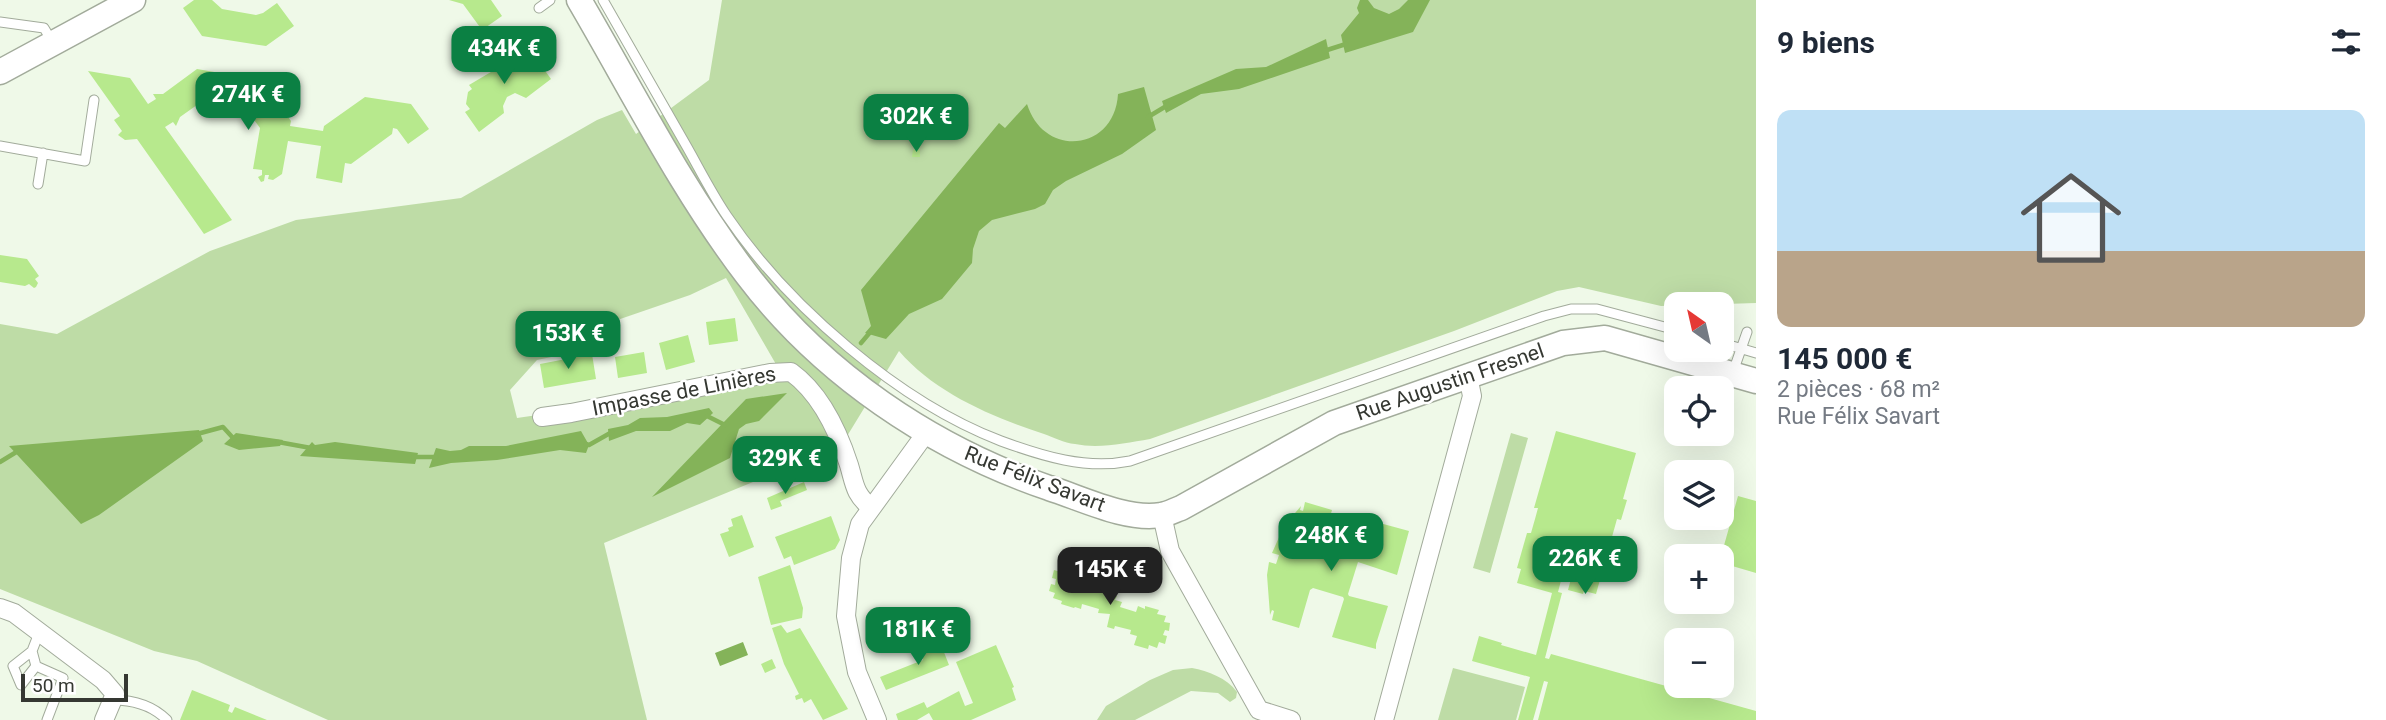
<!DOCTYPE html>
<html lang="fr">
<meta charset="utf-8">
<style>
body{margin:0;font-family:Roboto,sans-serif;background:#f6f6f7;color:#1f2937;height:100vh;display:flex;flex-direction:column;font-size:26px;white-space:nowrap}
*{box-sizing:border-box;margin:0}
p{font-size:23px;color:#747a83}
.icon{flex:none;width:38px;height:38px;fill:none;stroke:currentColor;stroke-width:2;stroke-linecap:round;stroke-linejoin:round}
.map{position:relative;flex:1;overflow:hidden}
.sheet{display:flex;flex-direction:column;background:#fff;width:630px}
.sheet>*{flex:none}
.needle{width:46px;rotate:326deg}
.tools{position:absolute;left:1664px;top:292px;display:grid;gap:14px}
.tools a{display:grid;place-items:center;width:70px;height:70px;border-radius:14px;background:#fff;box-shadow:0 7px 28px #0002;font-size:35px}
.scale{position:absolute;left:21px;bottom:18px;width:107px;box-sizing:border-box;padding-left:7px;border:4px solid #353832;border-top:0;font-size:19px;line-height:24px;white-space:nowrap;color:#353832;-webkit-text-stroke:5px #fff;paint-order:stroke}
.price{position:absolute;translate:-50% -60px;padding:0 16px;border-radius:14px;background:#0b8043;color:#fff;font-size:23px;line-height:46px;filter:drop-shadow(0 2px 4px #0008)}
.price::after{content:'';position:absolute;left:50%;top:42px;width:21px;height:16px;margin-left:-10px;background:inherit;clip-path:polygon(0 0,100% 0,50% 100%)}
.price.on{background:#222;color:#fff}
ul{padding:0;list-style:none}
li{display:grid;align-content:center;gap:14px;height:371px;padding:0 21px}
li+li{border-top:2px solid #e0e1e3}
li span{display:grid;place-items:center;height:217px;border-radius:14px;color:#555}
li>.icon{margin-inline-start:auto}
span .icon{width:126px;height:126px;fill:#fffc;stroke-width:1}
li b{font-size:30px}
h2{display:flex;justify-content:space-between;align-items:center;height:84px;padding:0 21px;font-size:30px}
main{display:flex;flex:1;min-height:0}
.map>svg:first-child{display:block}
</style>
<main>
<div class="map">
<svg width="1756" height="720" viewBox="0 0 1756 720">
<rect width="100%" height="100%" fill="#eff9e8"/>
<!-- green -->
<path fill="#bedca6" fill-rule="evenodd" d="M722,0h1034v303l-95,3 -82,-19 -22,4 -103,40 -304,108c-24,4 -51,10 -75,5 -11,-1 -22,-7 -31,-10 -52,-17 -109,-41 -145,-83l-58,95 -237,97 43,177h-319l-131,-59 -43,-10 -154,-62v-265l57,10 153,-83 86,-31 165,-22 136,-78 25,-10 14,24 73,-54zM726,278l51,88 -205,44 -55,8 -7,-28 27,-30 62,-13 -5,-19 96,-33z
M1511,433l17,5 -38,135 -17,-5z
M1192,668c16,3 35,10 45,24l-1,6 -6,4 -12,-9 -27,-2 -56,29h-38l9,-14 44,-26 23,-10z
M1453,668l72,19 -9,33h-78z"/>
<!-- water -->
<path fill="#84b359" d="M1360,0h8l6,8 15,6 10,-5 9,-9h22l-17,32 -68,21 -4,-18 18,-22 -2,-5z
M1326,39l4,19 -91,31 -38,5 -35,19 -4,-12 74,-32 30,-2z
M1144,87l12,43 -34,24 -56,27 -13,9 -8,14 -10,5 -43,11 -13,11 -6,18 -1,14 -30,36 -33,15 -23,25 -21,-6 6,-7 -10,-36 138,-167 6,5 22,-24c17,55 88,47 91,-10z
M787,393l-28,28 -13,3 -7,5 -9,29 -78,39 94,-98z
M709,408l4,5 -13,12 -13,-2 -17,8h-34l-27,10 -1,-12 20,-4 12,-7 27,-1z
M199,430l4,11 -104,74 -18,9 -72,-78z
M581,431l8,14 -3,8 -26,-3 -63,10 -46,3 -22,5 7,-20 14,3 11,-1 8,-4h37z
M236,433l47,7 -3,6 -41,4 -15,-6z
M312,442l3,3 20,-3 83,11 -3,11 -115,-8z
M743,642l5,13 -28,11 -5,-13z"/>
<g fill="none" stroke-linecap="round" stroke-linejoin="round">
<!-- stream -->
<path stroke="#84b359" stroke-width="4.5" d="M1324,51l22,-7
M1148,117l20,-12
M861,343l11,-13
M707,416l18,9 2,-1
M197,434l26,-7 11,12
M278,442l33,6
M586,444l3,1 23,-13
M413,457h23
M0,462l18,-11"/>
</g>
<!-- building -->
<path fill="#b7e98d" d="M194,0h18l10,9 34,6 7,-2 14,-10 17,23 -28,20 -64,-10 -19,-28z
M449,0h42l11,16 -20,14 -19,-26z
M526,44l25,35 -25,19 -11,-5 -8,4 -4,9 1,7 -25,19 -14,-20 5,-3 -4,-5 2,-12 4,-3 -3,-4 27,-16 4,-6 16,-11v-3z
M197,69l64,11 30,41 -1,5 33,5 1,-5 41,-29 46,7 18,25 -21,15 -11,-15 -4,-1 -1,6 -41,30 -6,-1 -3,20 -26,-5 5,-32 -33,-5 -6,33 -9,6 -5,-1 1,-4h-4l-1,6 -3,1 -3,-5 4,-2v-5l-9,-1 7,-41 -16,-22 -40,-6 -24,17 -4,9 -3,-4 -8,5 67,93 -28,14 -67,-95 -12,1 -7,-5 4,-4 -8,-11 6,-4 -32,-45 42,7 18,26 8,-5 -3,-5h10z
M913,150h7v7h-8z
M0,255l27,4 12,17 -4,3 3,4 -2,4 -2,1 -5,-4 -4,2 -25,-4z
M735,318l3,23 -29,4 -3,-23z
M688,335l7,27 -29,8 -7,-27z
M644,352l3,21 -29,5 -3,-21z
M592,354l4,25 -52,9 -4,-24z
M1556,431l80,22 -13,46 4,1 -6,20 -4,-1 -21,75 -12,-3 -1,3 -15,-4 4,-15 -9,-2 -5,19 4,1 -17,65 4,1 2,-5 205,57v9h-218l10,-38 -4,-1 -11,39h-15l12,-43 -58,-16 7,-25 23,7 -1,2 35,10 16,-62 -35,-10 4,-14 -4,-1 10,-35h4l4,-14 3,-11h-4z
M804,482l3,8 -27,11 2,5 -11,4 -4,-12z
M1738,496l18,5v72l-34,-10 -1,-7z
M1305,502l27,8 -11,38 2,2 31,9 2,-1 9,-39 44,12 -12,44 -39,-13 -10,32 1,2 39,10 -12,38v5l-44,-12 12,-38 -1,-2 -30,-9 -3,2 -11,38 -27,-8 2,-9 -2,-1 -2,5 -3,-40 2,-13 7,2 3,-9 -7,-2 12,-27 17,-20 -1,4 3,1z
M742,515l12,32 -25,10 -9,-23 9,-3 -1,-3 5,-2 -2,-7z
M831,516l9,24 -5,9 -41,16 -3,-9 -7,3 -9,-22z
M790,565l13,43 -1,10 -31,7 -13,-48z
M1072,565l13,4 -2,9 6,2 -1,6 16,5 2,-6 7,2 -2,8 6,1 -2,4 7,2 -2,5 16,5 2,-6 7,3v-3l14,4 -2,4 9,2 -2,6 6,1 -1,8 -4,-1 -2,5 4,1 -2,8 -6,-2 -2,6 -8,-3 -1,4 -14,-4 3,-9 -7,-2 1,-4 -16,-4 -1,3 -7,-2 3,-13 -12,-1 1,-4 -17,-5 -1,5 -6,-2 -1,1 -13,-4 1,-3 -9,-3 2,-5 -6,-2 2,-7 4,1 1,-6 -4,-1 2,-8 7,2 1,-5 9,2z
M781,625l6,8 13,-5 48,81 -25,11 -12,-21 -7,4 -2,-5 -6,2 -1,-4 4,-2 -15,-30 -12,-36z
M940,642l9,23 -63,25 -6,-13 43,-17 -4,-10z
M996,645l18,42 -2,1 4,12 -45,20h-38l-4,-7 -12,7h-19l-2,-6 28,-12 3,6 32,-17 6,15 8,-3 -17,-41z
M772,659l4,9 -11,5 -4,-9z
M192,690l38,15 -2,6 4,2 3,-6 32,13h-87z"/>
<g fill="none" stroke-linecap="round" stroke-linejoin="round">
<!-- lane casing -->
<g stroke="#a2ab9b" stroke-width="11">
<path id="lane" d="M603,0c28,49 56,98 84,147 13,23 25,47 40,69 61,90 172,186 274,225 41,15 85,29 129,20l414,-145 27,-7h26l79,21
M539,8l11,-8
M0,22l44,6 9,15
M0,146l85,15 9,-61
M38,184l5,-31
M1722,343l34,10
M1733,372l14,-40
M32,651l-19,15 8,19 15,-19 -4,-15 7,-18
M36,666l27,12 -16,42
M113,700c20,0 40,6 54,20"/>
</g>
<!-- street casing -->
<g stroke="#a2ab9b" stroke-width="20">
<path id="street" d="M542,417l29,-4 199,-40 21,-1c29,21 47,59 58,93 6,20 5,28 22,43
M1162,515l8,36 89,159 32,10
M0,608l14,5 89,67 12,14 -11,26
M877,720l-20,-48 -11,-56 5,-58 9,-34 66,-91
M1384,720l88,-324 -4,-20"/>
</g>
<!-- secondary casing -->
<g stroke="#a2ab9b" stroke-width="27">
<path id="secondary" d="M579,0c54,92 103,190 168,275 75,99 185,173 302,213 32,10 78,33 112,27 7,-1 14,-5 20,-7l153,-85 229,-80 42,-5 151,43
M0,72l133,-72"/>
</g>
<!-- lane -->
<use href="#lane" stroke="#fff" stroke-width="9"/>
<!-- street -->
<use href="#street" stroke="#fff" stroke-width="18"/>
<!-- secondary -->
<use href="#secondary" stroke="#fff" stroke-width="24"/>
</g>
<g text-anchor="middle" stroke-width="5" stroke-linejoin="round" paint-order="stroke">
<!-- street labels -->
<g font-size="21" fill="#353832" stroke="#fff">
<text transform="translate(1450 382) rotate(-19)" y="7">Rue Augustin Fresnel</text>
<text transform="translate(684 391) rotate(-11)" y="7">Impasse de Linières</text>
<text transform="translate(1035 479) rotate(21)" y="7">Rue Félix Savart</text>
</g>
</g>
</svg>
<div class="tools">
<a><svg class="needle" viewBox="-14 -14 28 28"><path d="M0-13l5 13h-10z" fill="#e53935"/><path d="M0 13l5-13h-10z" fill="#747a83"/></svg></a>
<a><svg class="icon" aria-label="locate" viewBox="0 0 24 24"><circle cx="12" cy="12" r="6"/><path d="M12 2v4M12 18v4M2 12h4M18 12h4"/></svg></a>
<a><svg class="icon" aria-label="layers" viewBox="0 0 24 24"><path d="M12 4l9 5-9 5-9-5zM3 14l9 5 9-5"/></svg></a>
<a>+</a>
<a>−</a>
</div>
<div class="scale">50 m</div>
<b class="price" style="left:504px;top:86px">434K €</b>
<b class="price" style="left:248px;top:132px">274K €</b>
<b class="price" style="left:916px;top:154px">302K €</b>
<b class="price" style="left:568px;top:371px">153K €</b>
<b class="price" style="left:785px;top:496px">329K €</b>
<b class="price" style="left:1331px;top:573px">248K €</b>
<b class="price" style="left:1585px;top:596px">226K €</b>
<b class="price on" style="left:1110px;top:607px">145K €</b>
<b class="price" style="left:918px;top:667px">181K €</b>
</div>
<section class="sheet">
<h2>9 biens<svg class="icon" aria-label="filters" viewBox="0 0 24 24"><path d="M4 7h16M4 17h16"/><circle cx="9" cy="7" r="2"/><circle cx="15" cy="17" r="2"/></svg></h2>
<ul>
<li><span style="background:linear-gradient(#bfe0f5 65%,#b9a48a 0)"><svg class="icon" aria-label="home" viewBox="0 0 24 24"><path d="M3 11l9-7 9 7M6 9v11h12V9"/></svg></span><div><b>145 000 €</b><p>2 pièces · 68 m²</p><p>Rue Félix Savart</p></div></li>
</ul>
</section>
</main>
